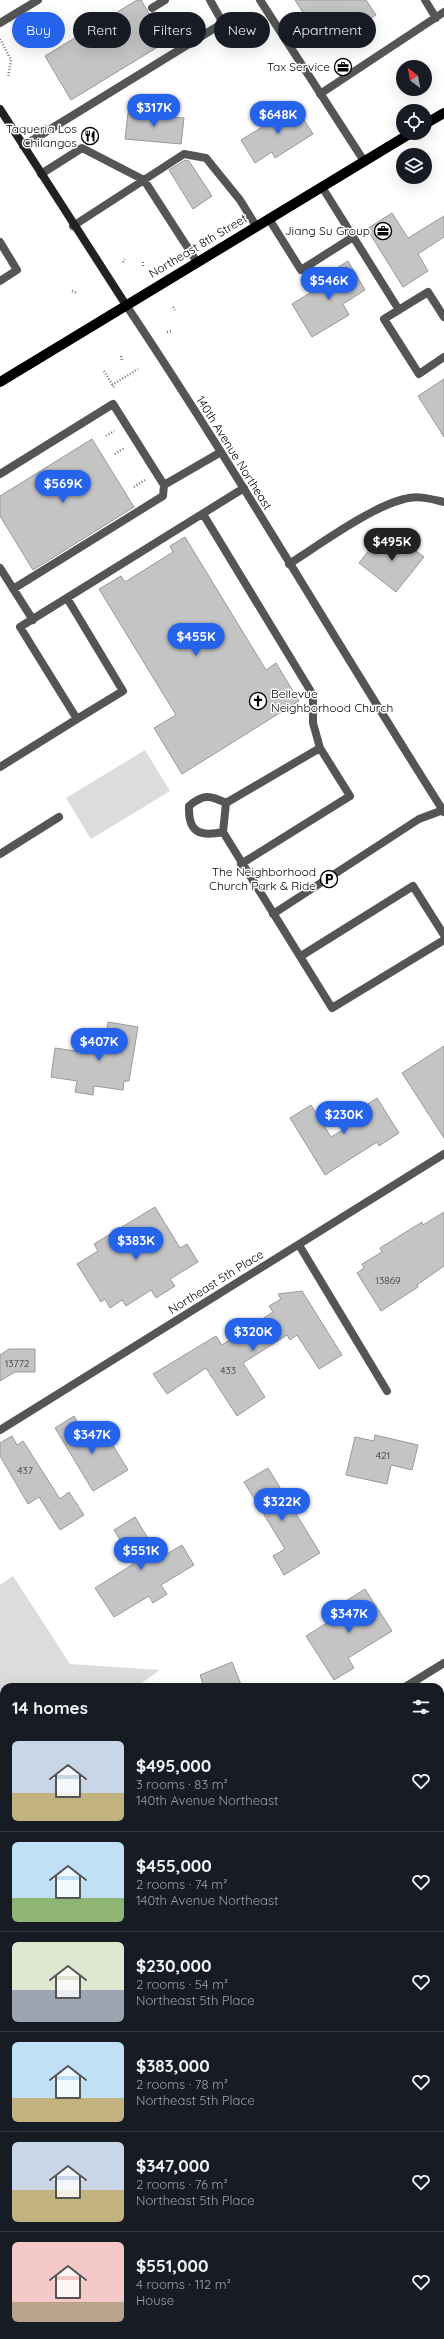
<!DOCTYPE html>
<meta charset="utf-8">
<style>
body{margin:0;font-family:Quicksand,sans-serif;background:#242831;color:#f1f3f6;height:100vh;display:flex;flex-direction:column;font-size:15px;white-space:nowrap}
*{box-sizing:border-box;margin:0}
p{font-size:13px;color:#9ea1a6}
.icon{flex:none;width:22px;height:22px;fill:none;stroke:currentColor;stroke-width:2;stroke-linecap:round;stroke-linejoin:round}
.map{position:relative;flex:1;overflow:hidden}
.side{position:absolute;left:0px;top:1683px;width:444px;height:656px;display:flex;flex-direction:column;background:#171b24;border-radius:12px 12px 0 0;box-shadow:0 4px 16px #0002}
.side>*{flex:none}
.hud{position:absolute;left:12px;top:12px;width:420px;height:36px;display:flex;gap:8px}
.needle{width:26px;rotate:328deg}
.fabs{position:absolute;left:396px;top:60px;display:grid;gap:8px}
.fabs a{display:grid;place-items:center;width:36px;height:36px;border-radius:50%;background:#171b24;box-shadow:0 4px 16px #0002;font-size:20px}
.price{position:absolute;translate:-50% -34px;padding:0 9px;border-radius:14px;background:#2563eb;color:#fff;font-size:13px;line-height:26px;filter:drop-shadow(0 1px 2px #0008)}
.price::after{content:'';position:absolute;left:50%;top:24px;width:12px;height:9px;margin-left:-6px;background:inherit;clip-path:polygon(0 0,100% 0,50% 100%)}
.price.on{background:#222;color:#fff}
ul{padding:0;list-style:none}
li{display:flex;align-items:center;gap:12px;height:100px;padding:0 12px}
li+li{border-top:1px solid #363941}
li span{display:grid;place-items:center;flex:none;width:112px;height:80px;border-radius:6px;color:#555}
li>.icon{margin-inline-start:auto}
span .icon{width:48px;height:48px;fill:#fffc;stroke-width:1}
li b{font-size:17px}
h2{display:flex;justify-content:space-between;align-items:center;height:48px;padding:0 12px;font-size:17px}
.chip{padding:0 14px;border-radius:18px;background:#171b24;box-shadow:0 4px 16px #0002;font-size:14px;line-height:36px}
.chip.on{background:#2563eb;color:#fff}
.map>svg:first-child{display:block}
</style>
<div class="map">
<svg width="444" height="2339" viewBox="0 0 444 2339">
<rect width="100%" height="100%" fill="#fff"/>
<!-- green -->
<path fill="#dcdcdc" d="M145,750l25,41 -79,48 -25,-41z
M13,1576l57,88 90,6 -24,17h-132v84l-4,2v-188z
M444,2181v158h-122l-1,-4h119v-152z
M0,2283l4,6v46h31l3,4h-38z"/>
<!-- building -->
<path fill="#c4c4c4" stroke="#999" d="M137,0h4l25,42 -95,58 -26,-44z
M295,0h71l10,15 -51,32z
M294,104l19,30 -38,24 -3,-6 -17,11 -14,-23 41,-25 -2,-3z
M128,113l56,5 -3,26 -56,-5z
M185,160l4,1 23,35 -19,13 -24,-39z
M392,213l16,25 36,-22v21l-26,17 10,17 -25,16 -36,-58z
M348,261l17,29 -22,14 6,11 -37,22 -20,-33 44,-27 -4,-6z
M444,379v58l-26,-41z
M92,439l42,68 -101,63 -33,-54v-20z
M392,532l32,25 -28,35 -37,-29 14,-18 5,4z
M185,537l81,133 10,-7 23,38 -117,73 -28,-46 22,-13 -77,-126 22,-13 4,6 48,-30 -3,-6z
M108,1022l30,5 -9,54h-5l-1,9 -29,-4 -1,9 -18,-3 2,-11 -26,-4 4,-29 48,7z
M444,1046v92l-42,-65z
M377,1098l22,35 -20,13 -2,-4 -52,33 -35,-57 21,-13 20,32 28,-17 -5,-7z
M155,1207l25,41 7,-4 11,18 -28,17 5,7 -19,12 -5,-8 -25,16 -4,-6 -12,8 -5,-9 -4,3 -24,-38 21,-13 -4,-7z
M444,1212v54l-27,19 1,2 -37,24 -24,-38 7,-5 -2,-4 20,-12 -2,-4 42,-26 1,3z
M302,1291l40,64 -23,14 -22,-34 -7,5 -3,-5 -44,28 22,34 -28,19 -31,-48 -39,26 -14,-20 63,-38 6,9 51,-33 -4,-6 12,-7 -3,-5z
M9,1349h26v23h-20l-15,9v-26z
M74,1416l16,28 16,-10 22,36 -35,21 -38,-63z
M375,1435l43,10 -6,25 -21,-5 -4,19 -41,-9 9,-38 19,4z
M12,1436l5,9 6,-4 37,58 9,-7 15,23 -24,15 -21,-33 -11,7 -28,-48v-13z
M268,1468l52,85 -36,22 -11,-19 12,-7 -41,-67z
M135,1517l25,41 22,-13 12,20 -33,20 6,9 -14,9 -4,-7 -35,21 -19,-29 40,-25 -21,-33z
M365,1589l27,42 -44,27 6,10 -20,12 -28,-44 40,-25 -5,-7z
M232,1662l10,25h-38l-4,-12z"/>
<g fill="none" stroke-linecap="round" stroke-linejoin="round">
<!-- path -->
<path stroke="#777" stroke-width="2.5" stroke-dasharray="1 2" stroke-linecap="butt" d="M0,39l11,21 -3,18
M123,262l2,-3
M143,262v4
M72,291l5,2
M173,307l2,3
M167,332l4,-1
M121,356l1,4
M104,371l11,18
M112,385l26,-16
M106,436l8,-5
M115,454l9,-6
M134,487l11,-7"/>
<!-- service -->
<path stroke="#555" stroke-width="8" d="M260,0l104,161
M425,0l11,18
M152,8l13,-8
M0,23l38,-23
M320,94l124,-82
M23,146l200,-123 -13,-23
M41,174l41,-26 62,32 53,82
M322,187l77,123
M269,219l32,51 52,-33
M73,226l111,-72 22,4 34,42 16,26
M0,242l17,28 -17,11
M444,317l-16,-25 -44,27 35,55 25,-17
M0,474l113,-70 51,81 57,-33
M203,514l110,181v28l7,25 -94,55 -3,29 109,176 112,-68
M289,564c30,-19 82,-57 115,-65 14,-4 27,0 40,3
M0,568l33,52
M13,589l150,-93 1,-11
M67,598l56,93 -46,28
M0,767l77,-48 -57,-92 224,-139
M223,832c-24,5 -35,0 -34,-26 14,-12 21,-11 37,-3
M0,854l59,-37
M241,864l109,-68 -30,-48
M273,914l146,-95 24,-9
M301,956l112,-70 31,49
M299,1245l88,146
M0,1924l4,5
M0,2301l4,6
M23,2335l3,4"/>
<!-- minor -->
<path stroke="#555" stroke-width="8" d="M0,1430l444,-276
M405,1687l39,-24
M440,1857l4,-3
M0,1933l4,-2"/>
<!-- tertiary -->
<path stroke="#555" stroke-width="8" d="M126,305c111,166 211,339 318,507"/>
<!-- secondary -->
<path stroke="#222" stroke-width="8" d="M0,109l126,196"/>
<!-- primary -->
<path stroke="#000" stroke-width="10" d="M425,124l19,-11
M0,382l411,-249"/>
</g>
<!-- icons -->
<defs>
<g id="office-ring" transform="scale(0.9)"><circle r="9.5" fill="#fff" stroke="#000" stroke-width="1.5"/><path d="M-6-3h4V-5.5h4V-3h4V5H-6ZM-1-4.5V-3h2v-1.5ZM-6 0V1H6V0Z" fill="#000"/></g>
<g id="restaurant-ring" transform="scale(0.9)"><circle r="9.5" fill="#fff" stroke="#000" stroke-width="1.5"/><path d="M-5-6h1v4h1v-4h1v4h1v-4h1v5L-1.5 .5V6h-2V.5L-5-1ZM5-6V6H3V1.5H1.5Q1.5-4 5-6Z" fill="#000"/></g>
<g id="church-ring" transform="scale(0.9)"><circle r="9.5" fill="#fff" stroke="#000" stroke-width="1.5"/><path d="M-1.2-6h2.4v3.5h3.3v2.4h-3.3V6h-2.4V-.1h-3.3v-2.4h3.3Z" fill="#000"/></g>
<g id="parking-ring" transform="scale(0.9)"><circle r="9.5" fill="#fff" stroke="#000" stroke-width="1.5"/><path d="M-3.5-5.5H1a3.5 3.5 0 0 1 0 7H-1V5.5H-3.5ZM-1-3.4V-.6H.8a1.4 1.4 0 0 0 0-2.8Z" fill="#000"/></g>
</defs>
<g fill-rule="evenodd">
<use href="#office-ring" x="343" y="67"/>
<use href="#restaurant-ring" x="90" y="136"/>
<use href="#office-ring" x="383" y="231"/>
<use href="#church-ring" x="258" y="701"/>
<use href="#parking-ring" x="329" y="879"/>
</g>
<g text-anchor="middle" stroke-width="3" stroke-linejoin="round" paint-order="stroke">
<!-- number labels -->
<g font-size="10" fill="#313131">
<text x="388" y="1284">13869</text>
<text x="17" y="1367">13772</text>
<text x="228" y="1374">433</text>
<text x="383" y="1459">421</text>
<text x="25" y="1474">437</text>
</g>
<!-- poi labels -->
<g font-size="12" fill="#000" stroke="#fff" text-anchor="end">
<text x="330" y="71">Tax Service</text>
<text x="77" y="133">Taqueria Los<tspan x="77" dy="14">Chilangos</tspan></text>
<text x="370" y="235">Jiang Su Group</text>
<text x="271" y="698" text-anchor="start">Bellevue<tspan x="271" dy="14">Neighborhood Church</tspan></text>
<text x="316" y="876">The Neighborhood<tspan x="316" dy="14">Church Park &amp; Ride</tspan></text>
</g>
<!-- street labels -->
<g font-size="12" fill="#000" stroke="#fff">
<text transform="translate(198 246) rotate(-31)" y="4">Northeast 8th Street</text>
<text transform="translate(234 453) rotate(58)" y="4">140th Avenue Northeast</text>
<text transform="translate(216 1282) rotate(-32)" y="4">Northeast 5th Place</text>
</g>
</g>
</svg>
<div class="fabs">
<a><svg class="needle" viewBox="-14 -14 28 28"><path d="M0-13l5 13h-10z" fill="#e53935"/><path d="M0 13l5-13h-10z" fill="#9ea1a6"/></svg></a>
<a><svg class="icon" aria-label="locate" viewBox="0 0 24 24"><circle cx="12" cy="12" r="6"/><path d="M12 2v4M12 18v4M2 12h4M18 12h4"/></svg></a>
<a><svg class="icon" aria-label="layers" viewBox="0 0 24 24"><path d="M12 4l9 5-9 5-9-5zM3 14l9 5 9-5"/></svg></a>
</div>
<b class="price" style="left:154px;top:128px">$317K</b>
<b class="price" style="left:278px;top:135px">$648K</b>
<b class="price" style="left:329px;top:301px">$546K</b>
<b class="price" style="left:63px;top:504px">$569K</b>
<b class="price on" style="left:392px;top:562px">$495K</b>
<b class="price" style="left:196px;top:657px">$455K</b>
<b class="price" style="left:99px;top:1062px">$407K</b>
<b class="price" style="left:344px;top:1135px">$230K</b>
<b class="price" style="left:136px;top:1261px">$383K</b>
<b class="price" style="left:253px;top:1352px">$320K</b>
<b class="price" style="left:92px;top:1455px">$347K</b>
<b class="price" style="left:282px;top:1522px">$322K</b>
<b class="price" style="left:141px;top:1571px">$551K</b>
<b class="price" style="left:349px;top:1634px">$347K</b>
<div class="hud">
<a class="chip on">Buy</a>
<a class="chip">Rent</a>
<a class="chip">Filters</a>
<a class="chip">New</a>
<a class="chip">Apartment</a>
</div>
<section class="side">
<h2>14 homes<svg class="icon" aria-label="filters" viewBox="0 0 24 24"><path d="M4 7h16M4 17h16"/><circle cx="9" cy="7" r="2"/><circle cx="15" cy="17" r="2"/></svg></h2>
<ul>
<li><span style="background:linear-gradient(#c9d6e8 65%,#c2b280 0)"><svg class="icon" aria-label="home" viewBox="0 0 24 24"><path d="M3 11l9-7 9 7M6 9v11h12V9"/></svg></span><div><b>$495,000</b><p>3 rooms · 83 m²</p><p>140th Avenue Northeast</p></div><svg class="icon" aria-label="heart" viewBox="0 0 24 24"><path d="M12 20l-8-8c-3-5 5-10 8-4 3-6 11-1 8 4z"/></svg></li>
<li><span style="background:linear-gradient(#bfe0f5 70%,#8fb573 0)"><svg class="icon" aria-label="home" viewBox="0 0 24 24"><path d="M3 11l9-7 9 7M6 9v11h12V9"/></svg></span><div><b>$455,000</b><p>2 rooms · 74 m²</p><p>140th Avenue Northeast</p></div><svg class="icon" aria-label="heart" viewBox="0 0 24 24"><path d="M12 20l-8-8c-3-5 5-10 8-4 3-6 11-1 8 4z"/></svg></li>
<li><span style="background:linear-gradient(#dfe7d0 60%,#9aa5b1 0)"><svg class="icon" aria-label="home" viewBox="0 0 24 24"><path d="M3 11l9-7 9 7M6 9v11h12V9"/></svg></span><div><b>$230,000</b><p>2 rooms · 54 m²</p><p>Northeast 5th Place</p></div><svg class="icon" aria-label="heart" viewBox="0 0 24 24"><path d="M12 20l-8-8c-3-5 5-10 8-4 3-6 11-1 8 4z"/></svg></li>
<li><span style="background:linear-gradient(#bfe0f5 70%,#c2b280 0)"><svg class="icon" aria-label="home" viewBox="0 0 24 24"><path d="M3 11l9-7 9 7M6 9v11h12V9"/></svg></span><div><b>$383,000</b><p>2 rooms · 78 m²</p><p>Northeast 5th Place</p></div><svg class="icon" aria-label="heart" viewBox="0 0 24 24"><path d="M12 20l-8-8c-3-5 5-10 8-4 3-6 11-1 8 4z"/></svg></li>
<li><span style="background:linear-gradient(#c9d6e8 60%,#c2b280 0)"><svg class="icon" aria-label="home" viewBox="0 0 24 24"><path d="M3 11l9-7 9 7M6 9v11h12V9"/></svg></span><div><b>$347,000</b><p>2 rooms · 76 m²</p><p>Northeast 5th Place</p></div><svg class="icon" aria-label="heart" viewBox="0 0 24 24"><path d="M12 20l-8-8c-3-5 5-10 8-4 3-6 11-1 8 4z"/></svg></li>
<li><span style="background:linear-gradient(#f6c9c9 75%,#b9a48a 0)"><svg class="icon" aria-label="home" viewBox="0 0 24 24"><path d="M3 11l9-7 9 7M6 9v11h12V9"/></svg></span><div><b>$551,000</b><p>4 rooms · 112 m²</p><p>House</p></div><svg class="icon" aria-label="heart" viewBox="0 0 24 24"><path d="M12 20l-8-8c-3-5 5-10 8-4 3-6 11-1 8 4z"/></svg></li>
</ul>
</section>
</div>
